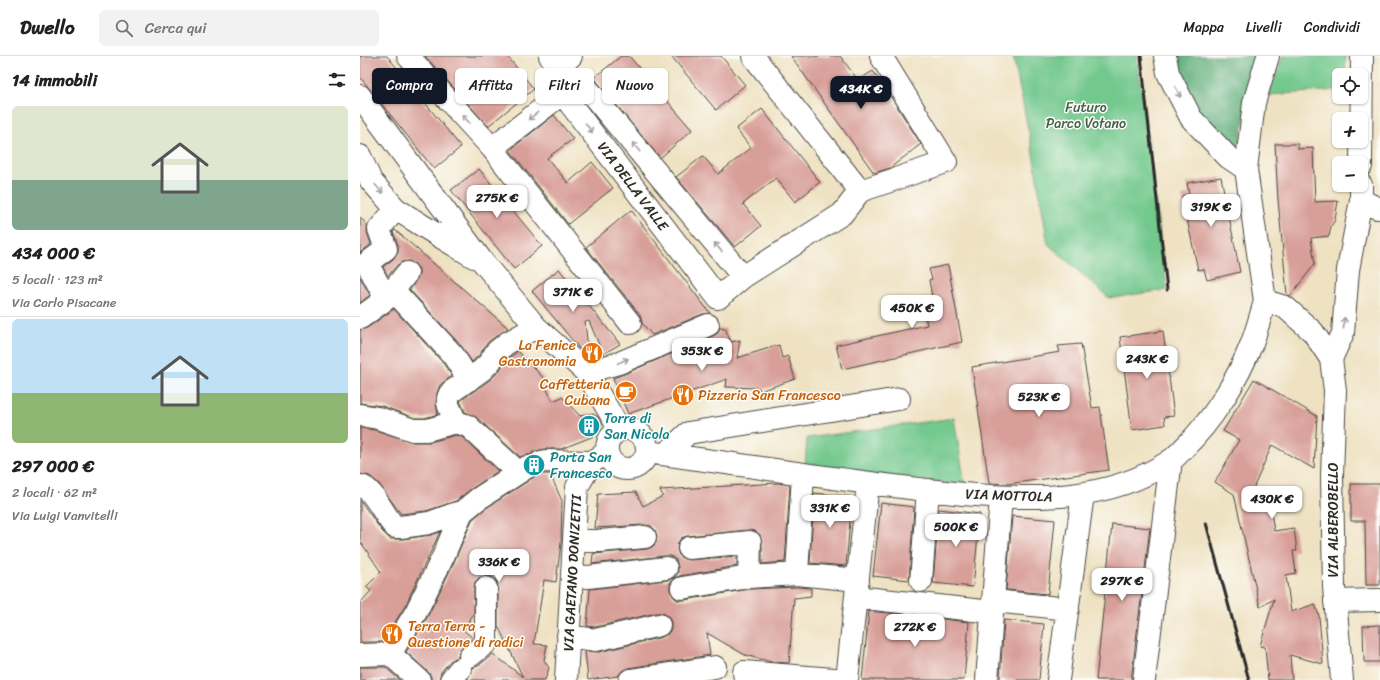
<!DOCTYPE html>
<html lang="it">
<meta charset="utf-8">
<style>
body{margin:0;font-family:Sriracha,sans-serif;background:#f2f2f2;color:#202124;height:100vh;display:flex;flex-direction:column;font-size:15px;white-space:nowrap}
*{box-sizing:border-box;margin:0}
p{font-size:13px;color:#757577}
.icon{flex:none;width:22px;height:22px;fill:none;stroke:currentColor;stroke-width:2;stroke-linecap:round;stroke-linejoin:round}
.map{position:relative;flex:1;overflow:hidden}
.sheet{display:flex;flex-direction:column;background:#fff;width:360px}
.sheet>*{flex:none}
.top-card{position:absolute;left:12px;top:12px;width:380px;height:36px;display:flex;gap:8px}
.fabs{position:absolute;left:972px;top:12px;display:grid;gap:8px}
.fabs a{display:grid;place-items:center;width:36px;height:36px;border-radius:6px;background:#fff;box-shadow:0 1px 3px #0004;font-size:20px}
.price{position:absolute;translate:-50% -34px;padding:0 9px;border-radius:8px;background:#fff;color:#222;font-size:13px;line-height:26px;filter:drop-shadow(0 1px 2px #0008)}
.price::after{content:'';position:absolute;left:50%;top:24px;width:12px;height:9px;margin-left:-6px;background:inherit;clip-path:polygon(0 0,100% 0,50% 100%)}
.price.current{background:#111827;color:#fff}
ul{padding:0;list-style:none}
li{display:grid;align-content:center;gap:8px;height:212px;padding:0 12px}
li+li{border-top:1px solid #e0e0e0}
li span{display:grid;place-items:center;height:124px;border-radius:6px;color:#555}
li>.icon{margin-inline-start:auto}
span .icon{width:72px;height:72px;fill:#fffc;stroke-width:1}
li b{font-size:17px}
h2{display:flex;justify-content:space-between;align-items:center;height:48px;padding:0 12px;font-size:17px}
.pill{padding:0 14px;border-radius:6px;background:#fff;box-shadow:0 1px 3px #0004;font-size:14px;line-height:36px}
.pill.current{background:#111827;color:#fff}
header{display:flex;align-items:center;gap:24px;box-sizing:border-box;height:56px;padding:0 20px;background:#fff;border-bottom:1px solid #e0e0e0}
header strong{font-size:19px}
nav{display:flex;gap:22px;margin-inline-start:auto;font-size:14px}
.search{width:280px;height:36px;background:#f2f2f2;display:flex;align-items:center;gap:10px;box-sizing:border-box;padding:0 14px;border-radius:6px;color:#757577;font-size:15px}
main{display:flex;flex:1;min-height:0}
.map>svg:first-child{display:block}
</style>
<header>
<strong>Dwello</strong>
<div class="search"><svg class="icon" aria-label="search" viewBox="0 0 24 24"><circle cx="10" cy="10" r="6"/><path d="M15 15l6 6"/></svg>Cerca qui</div>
<nav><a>Mappa</a><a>Livelli</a><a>Condividi</a></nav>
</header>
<main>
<section class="sheet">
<h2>14 immobili<svg class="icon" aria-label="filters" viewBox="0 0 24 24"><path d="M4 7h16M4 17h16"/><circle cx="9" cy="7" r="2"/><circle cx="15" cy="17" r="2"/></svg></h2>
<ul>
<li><span style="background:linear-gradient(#dfe7d0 60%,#7fa58c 0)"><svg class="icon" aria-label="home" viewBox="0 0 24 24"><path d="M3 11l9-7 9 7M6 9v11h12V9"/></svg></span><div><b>434 000 €</b><p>5 locali · 123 m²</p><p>Via Carlo Pisacane</p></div></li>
<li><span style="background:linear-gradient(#bfe0f5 60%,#8fb573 0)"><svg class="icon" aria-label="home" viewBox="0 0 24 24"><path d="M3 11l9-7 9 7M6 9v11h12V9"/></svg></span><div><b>297 000 €</b><p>2 locali · 62 m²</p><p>Via Luigi Vanvitelli</p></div></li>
</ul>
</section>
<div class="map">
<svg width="1020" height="624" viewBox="0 0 1020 624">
<rect width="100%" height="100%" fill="#fdfcf7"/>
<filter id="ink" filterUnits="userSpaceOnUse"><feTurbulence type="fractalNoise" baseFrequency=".025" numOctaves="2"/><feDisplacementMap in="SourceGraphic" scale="8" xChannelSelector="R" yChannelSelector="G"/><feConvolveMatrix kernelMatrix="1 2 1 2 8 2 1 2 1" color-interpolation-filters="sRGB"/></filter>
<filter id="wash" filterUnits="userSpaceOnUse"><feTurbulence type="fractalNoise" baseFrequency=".012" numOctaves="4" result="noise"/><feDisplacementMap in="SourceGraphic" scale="16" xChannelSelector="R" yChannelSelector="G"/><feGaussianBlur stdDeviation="0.9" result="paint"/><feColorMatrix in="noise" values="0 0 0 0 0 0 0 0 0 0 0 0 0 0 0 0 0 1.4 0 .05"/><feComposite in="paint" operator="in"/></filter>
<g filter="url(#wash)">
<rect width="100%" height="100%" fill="#efe2c3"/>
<!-- green -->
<path fill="#72c88d" stroke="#4e7a5c" d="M653,0h124l30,234 -58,8 -61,-54 -16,-96z
M923,0h63l-1,19h-6v15l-70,5z
M594,362l11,67 -160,-18 2,-29z"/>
<!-- forest -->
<path fill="#5dac78" stroke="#446c52" d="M812,0h87l-22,97 -41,-40z"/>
<g id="blocks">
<!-- building -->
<path fill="#d89e98" d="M0,0h27l74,91 -27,22 -74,-92z
M65,0h82l27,33 -46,37z
M261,0h8l63,74 -32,28 -66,-80z
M311,0h50l24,29 -29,25z
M431,0h49l18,24 15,-9 18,26 30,47 -31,24 -16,5z
M402,53l58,73 -25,20 -19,-24 -33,26 18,22 -26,21 -59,-70 27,-21 15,18 33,-26 -15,-19z
M194,59l19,24 -26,19 21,25 24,-21 21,26 -45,36 -58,-74z
M915,88h23v5l15,-1 2,54 23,-1 -3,19 -4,6 -2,10 -18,2 4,26 -25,32 -3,-2 -9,-94z
M119,113l63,77 -28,23 -63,-79z
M861,121l19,95 -33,8 -3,-11 -6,1 -16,-74 7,-2 -2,-11z
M271,154l79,103 -7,1 -51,21 -10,-12 -2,-8 -54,-68z
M0,161l7,8v8l4,11 -11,9z
M35,174l113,98 -20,14 -8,12 -8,8 -10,-15 -52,-57 9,-15v-6l-4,-5 -6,-3 -7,1 -5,3 -9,11 -5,-9 10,-8 5,-7v-7l-5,-13z
M588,209l14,77 -120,27 -6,-24 91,-20 -4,-19 10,-3 -4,-23 3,-1 -3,-10z
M199,213l40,49 21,26 -17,10 -14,-33 -4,1 4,36 -7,-6 -50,-61z
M0,221l10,18 -10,8z
M34,253l49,54 9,13 -12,9 -3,8 -1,11 2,10 -13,4h-10l-33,-12 -22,-3v-73l7,-2z
M360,271l2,2 3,-1 6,14 9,-2 -3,18 42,-13 3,13 6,-2 7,23 -35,12 -1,-3 -33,-1 1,-8 -99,35 -15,-36 11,-4 89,-38 5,-3z
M803,275l11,85 -10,1 1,8 -33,5 -12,-93z
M721,288l11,64 8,-1 9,63 -101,14 -19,-1 -17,-116 88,-15 -2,-6z
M158,295l32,34 -4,3 7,13 9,-4 18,19 8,-2h5l5,3 3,8 -3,8 -4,3 -33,13h-17l-11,3 -2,3h-5l-6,2 -44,-40 -11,-5 -5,-11 31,-22 8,-8 7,-11z
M894,323l63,37 -3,53 -42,-24 -23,53 20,1 5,32 20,-3 3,23h-4l3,22 -10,2 5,37 24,-8 4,12 4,48 -33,-9 2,25h-24l-3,-33 -5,-1 14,-47 -14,8 -26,-113 -19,-12 24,-42 -16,-9z
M0,372l15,2 38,12h17l26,-7 6,2 36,34 -27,18 -15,12 -30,10 -25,3 -22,-30 -9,-8 -10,-2z
M177,418h13l12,27 -1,42 -5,39 -12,-2 -10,64 13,1 -3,15 5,8 -4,12h-78l5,-9v-3l6,-2 15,-12 30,23 -25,-51v-38l-1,-6 -4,-5 -7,-1 -6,1 -5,5 -1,6v25l-11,17 10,8 -11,9 -3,4 -1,6 -8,4 -9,11 -2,8h-8v-4l-4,-5 -21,-19 21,-34 27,-56 18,-42 13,-11 49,-32z
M418,427l12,2 -5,77 -23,2v-22l-2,-7 -5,-4 -6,-1 -62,6 -6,2 -3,5 -1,6 2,6 5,4 6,1 47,-4v10l-57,10 -6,2 -4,5v7l3,6 4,4h7l66,-11 47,-2 14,1v8l-17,2 -5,65 -17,-1 -27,-7 -38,-22 3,22 -82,13 -6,3 -4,5 -30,4 -3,-29 14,1 63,-15 6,-3 3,-5v-7l-3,-6 -5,-3h-7l-61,14 -8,-1 3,-37 77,-9 7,-2 4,-5v-6l-2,-7 -5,-4h-6l-73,8 1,-10 54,-5 5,-2 4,-4 1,-7 -2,-6 -4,-4 -7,-1 -49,3 3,-34 38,-2 7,14 20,-10 -3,-6z
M991,428h29v101h-14l-1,-64h-14z
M454,437l38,4 -6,69 -36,-3z
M0,444l21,30 9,9h13l28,-4 9,-3 -35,74 -22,36h-23v-39l11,-12 -5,-4 15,-15 -21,-31z
M521,447l33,4 -5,73 -36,-4z
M579,453l41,5 -7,73 -40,-4z
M652,460l43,4 -7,74 -42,-4z
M752,468l38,4 -19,152h-35z
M509,555l100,11 -5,58h-102z
M644,564l40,4 -5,56h-39z
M1020,569v37h-16l-1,-36z
M0,611h25l15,13h-40z"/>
</g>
</g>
<g filter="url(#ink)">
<use href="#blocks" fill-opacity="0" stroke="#484642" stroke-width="1"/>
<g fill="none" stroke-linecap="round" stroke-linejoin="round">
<!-- minor casing -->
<g stroke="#484642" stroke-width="24">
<path id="minor" d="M48,0l84,92 138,175
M190,0l8,13 7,28 153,201 25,-21 99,-63 18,-23
M211,0l-13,13 28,18 157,190
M393,0l107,135
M805,0l3,17 23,45 37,39 18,12
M0,40l122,165 54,66 50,45 34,58
M132,92l72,-56
M0,100l11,25 25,28 43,27 35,21
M1001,110l1,-110
M500,135l86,-29 -65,-106
M1001,144l16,8h3
M33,234l60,65 16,25
M26,243l-19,-36 19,-14 -7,-20 17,-20
M0,262l26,-19 21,-26
M971,303l12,-26 5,-63 13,-70v-15
M226,316l33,-9 89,-38
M0,359l18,3 35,12h14l29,-8
M247 393a20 20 0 1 1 40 0a20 20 0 1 1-40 0Z
M287,396c69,9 138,20 208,29 36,5 72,9 108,13 71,6 145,8 207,-33 5,-3 9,-8 13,-12 30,-29 54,-68 69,-106 5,-14 9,-28 13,-42
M306,398l22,-21 211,-34
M181,406l5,-1 46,1
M158,416l-50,-46 -12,-4c-4,-10 -13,-20 -5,-30l31,-22 8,-8 6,-10 11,-9 29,-16
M0,430c14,2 24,31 35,41h6l28,-4 25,-9 8,-2
M214,485h27l44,-4
M329,492l61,-6 -1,35
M437,518l6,-100
M212,520l16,1 78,-9
M561,525l7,-91
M322,532l67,-11 48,-3 61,6
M496,541l136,15
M975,545l45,-1
M644,546l64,7
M208,580l28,4 63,-15
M30,598l29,26
M0,599l30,-1 26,-42 27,-55 19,-45 16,-13 49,-32
M110,600l16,-13v-55
M91,624l9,-11
M206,624l11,-193 15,-25 14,-9
M270,624l85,-13
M385,624l-1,-8 103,8
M487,624l21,-197
M627,624l14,-183
M698,624l25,-186
M784,624l27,-220"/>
</g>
<!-- major casing -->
<g stroke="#484642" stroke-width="24">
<path id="major" d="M908,0l-14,47 -8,66 19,132 20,6 28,25 18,27 4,31 -3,86 2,111 8,93"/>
</g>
<!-- minor -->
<use href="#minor" stroke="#fff" stroke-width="22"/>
<!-- major -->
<use href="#major" stroke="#fff" stroke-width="22"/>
<!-- rail -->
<path stroke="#2b2b2b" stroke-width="3" d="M781,0l26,234
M846,467l43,157"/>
</g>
<!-- one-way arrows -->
<defs><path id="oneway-shaft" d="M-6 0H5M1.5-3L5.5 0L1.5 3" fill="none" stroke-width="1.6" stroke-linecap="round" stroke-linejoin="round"/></defs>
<g stroke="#a0a0a0">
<use href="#oneway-shaft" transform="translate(818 36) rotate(64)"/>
<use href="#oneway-shaft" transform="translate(173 60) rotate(142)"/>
<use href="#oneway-shaft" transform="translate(106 63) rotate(-132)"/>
<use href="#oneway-shaft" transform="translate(229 72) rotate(53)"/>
<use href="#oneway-shaft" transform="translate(276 91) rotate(-129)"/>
<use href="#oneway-shaft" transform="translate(19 133) rotate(48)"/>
<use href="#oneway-shaft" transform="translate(358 191) rotate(-129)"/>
<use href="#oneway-shaft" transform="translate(984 267) rotate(-85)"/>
<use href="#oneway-shaft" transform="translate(263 305) rotate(-23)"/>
</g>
</g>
<!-- icons -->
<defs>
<g id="restaurant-disc" transform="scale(1.15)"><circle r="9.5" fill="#e8710a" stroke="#fdfcf7"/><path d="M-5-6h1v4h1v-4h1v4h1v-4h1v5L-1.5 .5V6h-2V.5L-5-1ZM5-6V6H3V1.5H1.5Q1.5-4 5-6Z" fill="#fff"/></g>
<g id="cafe-disc" transform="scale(1.15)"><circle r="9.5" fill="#e8710a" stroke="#fdfcf7"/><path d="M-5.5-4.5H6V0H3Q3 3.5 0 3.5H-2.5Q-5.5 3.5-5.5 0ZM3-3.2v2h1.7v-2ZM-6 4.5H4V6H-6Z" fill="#fff"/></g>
<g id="building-disc" transform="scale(1.15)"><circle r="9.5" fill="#0f9aa8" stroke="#fdfcf7"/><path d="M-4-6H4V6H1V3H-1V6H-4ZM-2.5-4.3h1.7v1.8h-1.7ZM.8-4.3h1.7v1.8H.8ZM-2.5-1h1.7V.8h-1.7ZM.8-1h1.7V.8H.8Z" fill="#fff"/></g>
</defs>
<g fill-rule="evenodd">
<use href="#restaurant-disc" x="232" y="297"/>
<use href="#cafe-disc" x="266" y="336"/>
<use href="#restaurant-disc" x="323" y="339"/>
<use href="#building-disc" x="229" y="370"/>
<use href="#building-disc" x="174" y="409"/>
<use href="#restaurant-disc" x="32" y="578"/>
</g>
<g text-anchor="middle" stroke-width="3" stroke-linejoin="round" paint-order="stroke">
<!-- park labels -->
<g font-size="14" fill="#44624d" stroke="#fdfcf7">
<text x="726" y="56">Futuro<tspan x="726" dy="16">Parco Votano</tspan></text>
</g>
<!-- street labels -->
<g font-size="14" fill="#2b2b2b" stroke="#fdfcf7">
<text transform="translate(273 130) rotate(53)" y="5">VIA DELLA VALLE</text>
<text transform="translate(649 439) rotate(2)" y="5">VIA MOTTOLA</text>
<text transform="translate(973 464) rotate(-90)" y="5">VIA ALBEROBELLO</text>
<text transform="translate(212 517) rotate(-87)" y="5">VIA GAETANO DONIZETTI</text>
</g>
<!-- food labels -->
<g font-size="14" fill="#c56008" stroke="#fdfcf7" text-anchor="end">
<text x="216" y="294">La Fenice<tspan x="216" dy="16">Gastronomia</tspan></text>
<text x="250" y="333">Caffetteria<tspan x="250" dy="16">Cubana</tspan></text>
<text x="338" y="344" text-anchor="start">Pizzeria San Francesco</text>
<text x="48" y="575" text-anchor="start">Terra Terra -<tspan x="48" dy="16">Questione di radici</tspan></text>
</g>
<!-- culture labels -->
<g font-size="14" fill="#0d838f" stroke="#fdfcf7" text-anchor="start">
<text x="244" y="367">Torre di<tspan x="244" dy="16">San Nicola</tspan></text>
<text x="190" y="406">Porta San<tspan x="190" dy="16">Francesco</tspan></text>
</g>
</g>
</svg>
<div class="fabs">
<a><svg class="icon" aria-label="locate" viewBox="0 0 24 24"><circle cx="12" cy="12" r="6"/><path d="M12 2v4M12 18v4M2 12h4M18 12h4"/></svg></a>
<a>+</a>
<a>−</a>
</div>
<b class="price current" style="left:501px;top:54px">434K €</b>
<b class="price" style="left:137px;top:163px">275K €</b>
<b class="price" style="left:851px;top:172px">319K €</b>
<b class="price" style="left:213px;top:257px">371K €</b>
<b class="price" style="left:552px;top:273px">450K €</b>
<b class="price" style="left:342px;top:316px">353K €</b>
<b class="price" style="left:787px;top:324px">243K €</b>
<b class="price" style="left:679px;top:362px">523K €</b>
<b class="price" style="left:912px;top:464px">430K €</b>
<b class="price" style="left:470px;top:473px">331K €</b>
<b class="price" style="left:596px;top:492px">500K €</b>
<b class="price" style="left:139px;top:527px">336K €</b>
<b class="price" style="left:762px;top:546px">297K €</b>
<b class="price" style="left:555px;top:592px">272K €</b>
<div class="top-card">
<a class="pill current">Compra</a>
<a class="pill">Affitta</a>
<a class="pill">Filtri</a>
<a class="pill">Nuovo</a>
</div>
</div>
</main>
